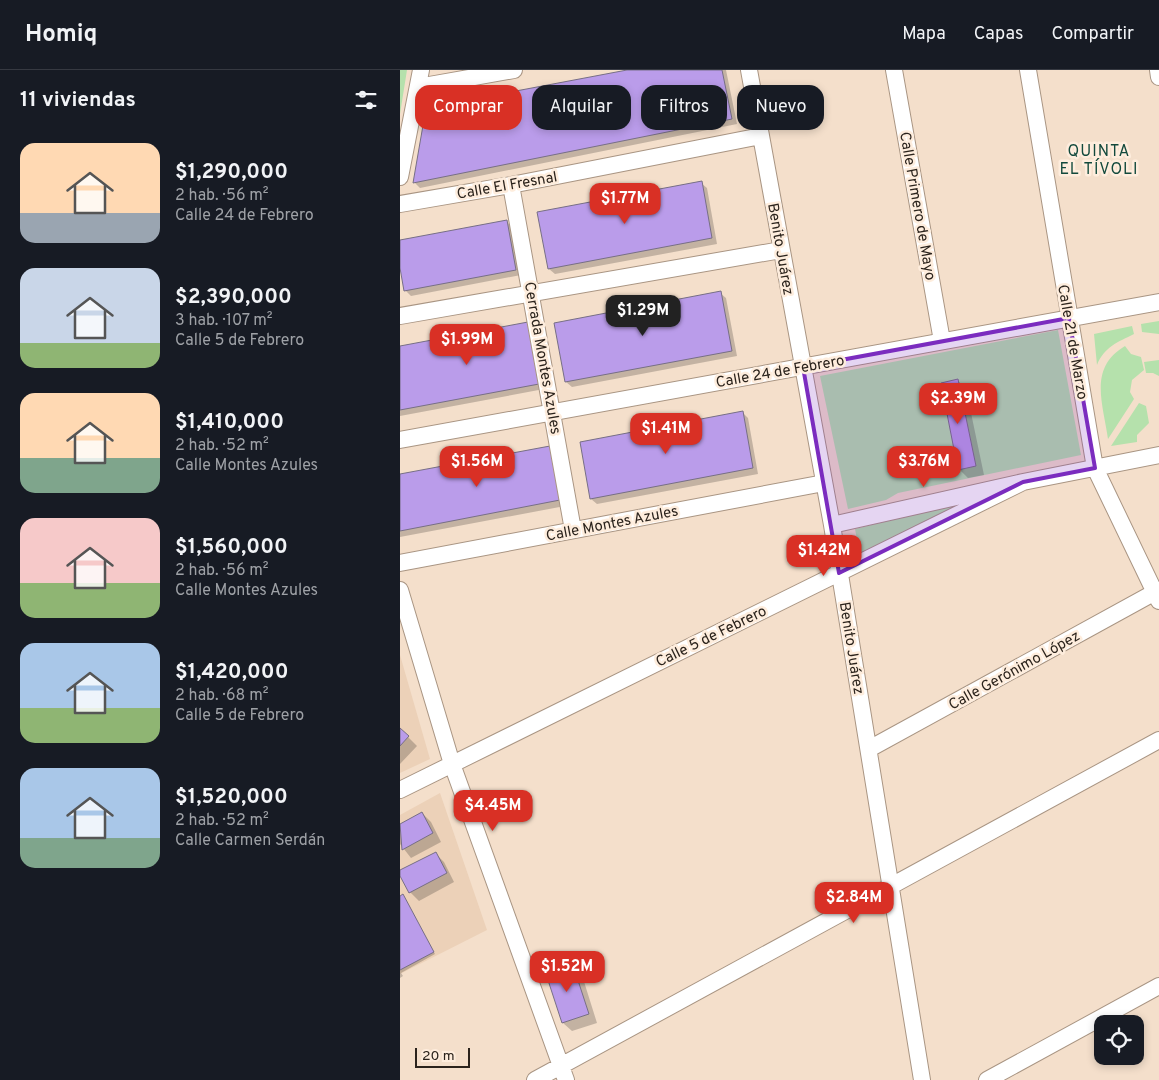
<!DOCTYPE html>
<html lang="es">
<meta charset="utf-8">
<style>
body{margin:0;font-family:Overpass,sans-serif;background:#242831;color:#f1f3f6;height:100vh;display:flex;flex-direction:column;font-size:19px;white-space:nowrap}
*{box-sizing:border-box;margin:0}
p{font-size:16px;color:#9ea1a6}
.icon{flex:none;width:28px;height:28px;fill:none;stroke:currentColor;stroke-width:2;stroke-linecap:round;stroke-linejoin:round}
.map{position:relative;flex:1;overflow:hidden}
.drawer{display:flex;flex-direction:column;background:#171b24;width:400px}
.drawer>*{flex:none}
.top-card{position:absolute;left:15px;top:15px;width:475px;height:45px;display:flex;gap:10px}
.buttons{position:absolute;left:694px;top:945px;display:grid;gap:10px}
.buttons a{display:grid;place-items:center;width:50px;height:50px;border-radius:10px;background:#171b24;box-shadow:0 2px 8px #0003;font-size:25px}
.scale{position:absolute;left:15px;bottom:12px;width:55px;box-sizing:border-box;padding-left:5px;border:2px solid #2b231c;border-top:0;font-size:14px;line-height:18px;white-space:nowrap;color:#2b231c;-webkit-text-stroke:4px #feeddd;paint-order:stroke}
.price{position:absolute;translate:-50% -42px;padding:0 11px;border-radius:10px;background:#d93025;color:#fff;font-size:16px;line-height:32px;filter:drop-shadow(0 1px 2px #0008)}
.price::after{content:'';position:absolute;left:50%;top:30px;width:15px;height:11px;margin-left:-8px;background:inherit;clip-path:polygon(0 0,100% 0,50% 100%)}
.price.current{background:#222;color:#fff}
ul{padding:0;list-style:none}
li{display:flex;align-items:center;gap:15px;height:125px;padding:0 20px}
li span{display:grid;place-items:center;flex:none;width:140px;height:100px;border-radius:15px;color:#555}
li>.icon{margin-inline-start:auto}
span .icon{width:60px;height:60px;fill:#fffc;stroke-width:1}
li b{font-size:21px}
h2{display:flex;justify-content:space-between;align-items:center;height:60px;padding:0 20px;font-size:21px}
.tag{padding:0 18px;border-radius:15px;background:#171b24;box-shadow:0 2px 8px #0003;font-size:18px;line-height:45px}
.tag.current{background:#d93025;color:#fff}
header{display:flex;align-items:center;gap:30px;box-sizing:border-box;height:70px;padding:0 25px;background:#171b24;border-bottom:1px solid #363941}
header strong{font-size:24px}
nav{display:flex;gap:28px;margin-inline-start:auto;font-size:18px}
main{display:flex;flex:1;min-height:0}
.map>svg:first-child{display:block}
</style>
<header>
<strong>Homiq</strong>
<nav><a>Mapa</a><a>Capas</a><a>Compartir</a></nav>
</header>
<main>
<section class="drawer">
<h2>11 viviendas<svg class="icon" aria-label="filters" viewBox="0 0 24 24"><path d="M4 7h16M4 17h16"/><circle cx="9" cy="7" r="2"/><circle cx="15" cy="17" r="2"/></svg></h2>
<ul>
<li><span style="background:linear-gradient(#ffd9b3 70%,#9aa5b1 0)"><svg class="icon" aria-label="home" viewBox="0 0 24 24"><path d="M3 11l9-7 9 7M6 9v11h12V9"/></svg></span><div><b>$1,290,000</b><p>2 hab. · 56 m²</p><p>Calle 24 de Febrero</p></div></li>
<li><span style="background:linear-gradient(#c9d6e8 75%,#8fb573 0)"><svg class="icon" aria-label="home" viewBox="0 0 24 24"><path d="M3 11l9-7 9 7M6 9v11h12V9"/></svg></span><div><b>$2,390,000</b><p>3 hab. · 107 m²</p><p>Calle 5 de Febrero</p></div></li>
<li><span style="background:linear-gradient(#ffd9b3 65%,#7fa58c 0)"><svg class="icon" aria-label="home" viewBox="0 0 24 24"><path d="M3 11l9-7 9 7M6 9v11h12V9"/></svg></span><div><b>$1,410,000</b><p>2 hab. · 52 m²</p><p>Calle Montes Azules</p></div></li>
<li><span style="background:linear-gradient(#f6c9c9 65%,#8fb573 0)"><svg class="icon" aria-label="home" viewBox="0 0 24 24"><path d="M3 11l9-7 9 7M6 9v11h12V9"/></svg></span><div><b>$1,560,000</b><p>2 hab. · 56 m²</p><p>Calle Montes Azules</p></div></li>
<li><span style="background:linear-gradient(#a9c7e8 65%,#8fb573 0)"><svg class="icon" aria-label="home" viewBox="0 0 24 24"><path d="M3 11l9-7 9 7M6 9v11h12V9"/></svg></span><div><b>$1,420,000</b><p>2 hab. · 68 m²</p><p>Calle 5 de Febrero</p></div></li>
<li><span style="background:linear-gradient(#a9c7e8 70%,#7fa58c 0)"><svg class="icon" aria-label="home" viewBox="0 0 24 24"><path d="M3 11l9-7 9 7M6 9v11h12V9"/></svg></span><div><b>$1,520,000</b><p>2 hab. · 52 m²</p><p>Calle Carmen Serdán</p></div></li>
</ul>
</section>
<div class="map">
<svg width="759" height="1010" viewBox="0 0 759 1010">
<rect width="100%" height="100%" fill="#f4dfcb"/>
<!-- built -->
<path fill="#ecd1b8" d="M0,585l30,104 -30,14z
M40,723l47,137 -87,44v-159z"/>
<!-- green -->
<path fill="#b5e1ac" d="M0,0h7l-7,44z
M759,251v13l-17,-2 -1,-8z
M732,256l2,8c-16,8 -30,13 -37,31l-3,-31z
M658,260l23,125 -183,38 -12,7 -38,9 -28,-133z
M725,276l6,8 10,3 3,13 -12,10 -2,12 4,7 -26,40c-5,-36 -20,-71 17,-93z
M759,290v16l-6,-3h-7l-2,-11z
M739,333l7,3 3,17 -12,12v7l-26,4z
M553,435l2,4 -95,46 -5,-26z"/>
<!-- shadow -->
<path fill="#0003" d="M234,0h92l11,54 -317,64 -5,-5z
M301,113l6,5 10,56 -162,30 -6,-5z
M106,151l6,6 9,48 -110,21 -6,-6 -5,-29v-20z
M320,223l6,5 11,58 -165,31 -6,-5z
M128,253l16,66 -144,27v-69z
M558,311l8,8 18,86 -16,3 -9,-9z
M342,342l6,6 10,56 -161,30 -6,-5z
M150,377l15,59 -165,31v-62z
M0,659l17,17 -17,18z
M22,743l9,9 10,20 -30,16 -11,-14v-19z
M35,783l9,9 10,20 -35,19 -9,-9 -10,-20z
M3,826l32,58 -34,19 2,3 -3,2v-80z
M172,894l9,8 16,51 -25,8 -9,-8 -16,-51z"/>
<!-- building -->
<path fill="#ba9cea" stroke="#776f85" d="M227,0h95l10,49 -319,64 13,-75z
M302,111l10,57 -164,31 -11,-57z
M107,150l9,50 -112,21 -4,-23v-28z
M321,221l11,60 -167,31 -11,-59z
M128,252l11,62 -139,26v-64z
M558,309l18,87 -18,4 -17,-87z
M343,341l10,57 -163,31 -10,-57z
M150,376l10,54 -160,31v-57z
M0,658l9,8 -9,10z
M22,742l11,21 -31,17 -2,-26z
M36,782l11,21 -38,20 -9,-17v-6z
M3,824l31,58 -34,18v-74z
M172,892l17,52 -27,9 -17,-52z"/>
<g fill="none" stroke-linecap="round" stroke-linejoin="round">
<!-- minor casing -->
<g stroke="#a99583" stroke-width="18">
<path id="minor" d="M349,0l83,455 90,555
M494,0l48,271
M628,0l67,398 64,133
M758,0l1,7
M18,17l96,-17
M0,107l21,-107
M111,115l62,345
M0,134l111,-19 250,-49
M0,246l381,-66
M0,370l759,-138
M432,455l191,-43 136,-27
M0,493l424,-80
M0,520l52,174 114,316
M469,679l290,-159
M0,720l623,-308
M135,1010l624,-340
M587,1010l172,-94"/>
</g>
<!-- minor -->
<use href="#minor" stroke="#fff" stroke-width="16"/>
</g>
<!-- marked area -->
<path fill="#7b2cbf" fill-opacity="0.2" stroke="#7b2cbf" stroke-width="4" stroke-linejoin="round" d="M669,248l26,150 -72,14 -184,91 -36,-206z"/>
<g text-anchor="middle" stroke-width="5" stroke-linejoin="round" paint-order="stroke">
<!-- street labels -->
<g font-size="15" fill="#2b231c" stroke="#feeddd">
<text transform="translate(107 115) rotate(-10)" y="5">Calle El Fresnal</text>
<text transform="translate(518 136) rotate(80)" y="5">Calle Primero de Mayo</text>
<text transform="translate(381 179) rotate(80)" y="5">Benito Juárez</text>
<text transform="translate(673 272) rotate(80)" y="5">Calle 21 de Marzo</text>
<text transform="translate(143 288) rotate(80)" y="5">Cerrada Montes Azules</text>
<text transform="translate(380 301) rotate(-10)" y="5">Calle 24 de Febrero</text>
<text transform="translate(212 453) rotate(-11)" y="5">Calle Montes Azules</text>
<text transform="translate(311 566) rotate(-26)" y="5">Calle 5 de Febrero</text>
<text transform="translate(452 578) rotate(81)" y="5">Benito Juárez</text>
<text transform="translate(614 600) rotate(-29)" y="5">Calle Gerónimo López</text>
</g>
<!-- neighbourhood labels -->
<g font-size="16" letter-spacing="1" fill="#12493c" stroke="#feeddd">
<text x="699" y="86">QUINTA<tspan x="699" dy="18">EL TÍVOLI</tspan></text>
</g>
</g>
</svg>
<div class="buttons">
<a><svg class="icon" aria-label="locate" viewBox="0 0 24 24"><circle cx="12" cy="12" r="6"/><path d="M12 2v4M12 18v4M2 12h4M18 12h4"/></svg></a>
</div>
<div class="scale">20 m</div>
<b class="price" style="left:225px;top:155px">$1.77M</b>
<b class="price current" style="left:243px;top:267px">$1.29M</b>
<b class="price" style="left:67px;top:296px">$1.99M</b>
<b class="price" style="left:558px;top:355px">$2.39M</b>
<b class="price" style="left:266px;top:385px">$1.41M</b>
<b class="price" style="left:77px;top:418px">$1.56M</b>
<b class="price" style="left:524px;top:418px">$3.76M</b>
<b class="price" style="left:424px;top:507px">$1.42M</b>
<b class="price" style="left:93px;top:762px">$4.45M</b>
<b class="price" style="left:454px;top:854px">$2.84M</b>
<b class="price" style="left:167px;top:923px">$1.52M</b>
<div class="top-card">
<a class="tag current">Comprar</a>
<a class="tag">Alquilar</a>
<a class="tag">Filtros</a>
<a class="tag">Nuevo</a>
</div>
</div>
</main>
